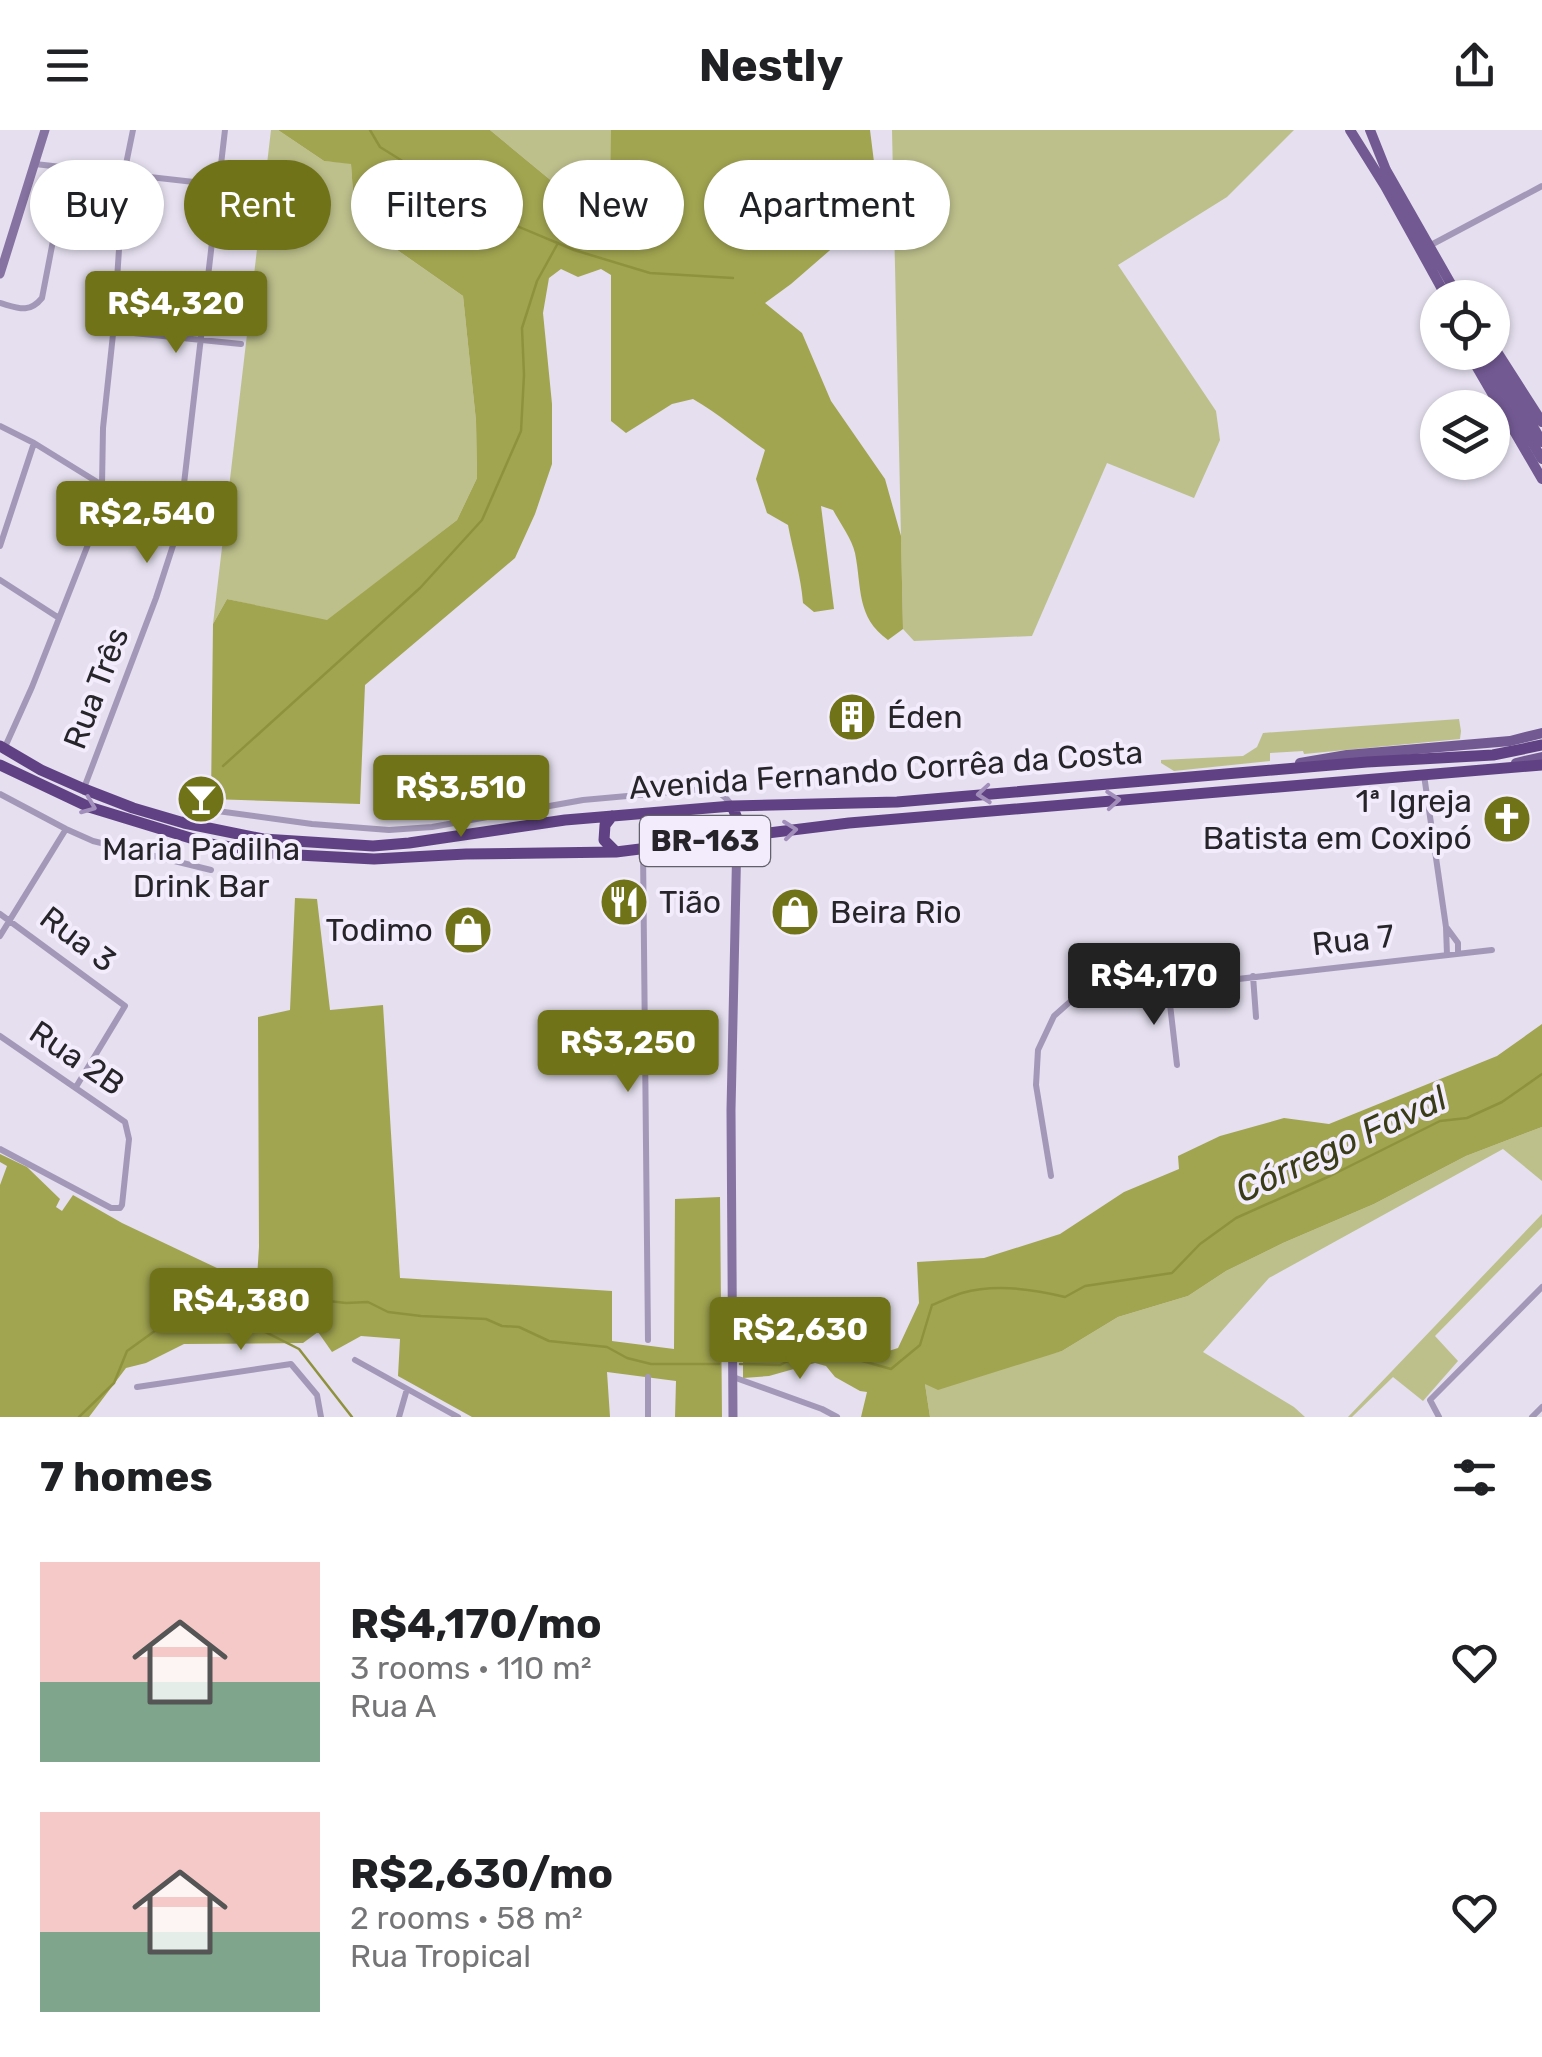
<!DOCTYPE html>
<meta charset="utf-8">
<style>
body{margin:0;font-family:Rubik,sans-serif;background:#f2f2f2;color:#202124;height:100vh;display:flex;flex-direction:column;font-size:38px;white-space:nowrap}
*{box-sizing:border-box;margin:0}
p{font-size:32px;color:#757577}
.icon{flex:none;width:55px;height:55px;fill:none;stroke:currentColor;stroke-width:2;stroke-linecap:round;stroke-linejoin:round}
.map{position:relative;height:1287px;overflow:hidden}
.drawer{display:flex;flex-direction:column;background:#fff;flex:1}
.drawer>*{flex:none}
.top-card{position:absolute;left:30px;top:30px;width:1000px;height:90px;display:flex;gap:20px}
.fabs{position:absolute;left:1420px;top:150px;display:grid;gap:20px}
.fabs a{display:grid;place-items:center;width:90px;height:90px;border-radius:50%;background:#fff;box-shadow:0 2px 8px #0004;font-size:50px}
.price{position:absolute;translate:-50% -85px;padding:0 22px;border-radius:10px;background:#707318;color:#fff;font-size:32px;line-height:65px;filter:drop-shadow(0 2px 5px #0008)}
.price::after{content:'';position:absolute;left:50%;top:60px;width:30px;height:22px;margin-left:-15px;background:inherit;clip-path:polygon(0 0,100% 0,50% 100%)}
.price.selected{background:#222;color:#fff}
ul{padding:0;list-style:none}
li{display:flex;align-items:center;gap:30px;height:250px;padding:0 40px}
li span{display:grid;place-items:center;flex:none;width:280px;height:200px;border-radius:0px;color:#555}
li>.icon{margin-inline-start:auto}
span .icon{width:120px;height:120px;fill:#fffc;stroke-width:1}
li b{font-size:42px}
h2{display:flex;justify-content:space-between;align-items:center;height:120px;padding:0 40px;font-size:42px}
.chip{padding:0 35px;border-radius:45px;background:#fff;box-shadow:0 2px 8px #0004;font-size:35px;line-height:90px}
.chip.selected{background:#707318;color:#fff}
header{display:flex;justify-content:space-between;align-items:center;height:130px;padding:0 40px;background:#fff;font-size:45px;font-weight:700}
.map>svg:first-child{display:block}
</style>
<header><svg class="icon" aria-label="menu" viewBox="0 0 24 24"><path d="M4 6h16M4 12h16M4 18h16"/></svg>Nestly<svg class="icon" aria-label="share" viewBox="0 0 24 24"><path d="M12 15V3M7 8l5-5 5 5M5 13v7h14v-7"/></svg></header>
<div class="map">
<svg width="1542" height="1287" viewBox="0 0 1542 1287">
<rect width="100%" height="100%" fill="#e5dfef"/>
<!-- green -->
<path fill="#bdc08b" d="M271,0h7l46,31 27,2 3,45 29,32 80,56 13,125 1,57 -20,42 -130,101 -100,-22 -14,25z
M490,0h121v72l-46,-10z
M892,0h402l-67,67 -109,68 98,146 4,29 -26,58 -87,-35 -75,173 -118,5 -11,-12z
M1459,589l2,12 -1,8 -156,15 -1,-3 -33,2v8l-96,10 -13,-8v-3l82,-4 14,-9 6,-14z
M1542,997v54l-39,-32 -234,129 -66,74 91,55 11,10h-375l-5,-33 137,-33 56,-34 70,-21 38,-25 57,-28 91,-39 92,-48z
M1542,1084v13l-107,109 23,25 -35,40 -30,-24 -41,40h-4z"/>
<!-- forest -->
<path fill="#a1a550" d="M278,0h212l75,62 45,10 1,-72h259l6,48 -17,47 -68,59 -26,19 37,30 29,68 54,78 16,57 2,93 -15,11c-32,-23 -26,-52 -33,-87 -3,-14 -15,-30 -22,-43l-12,-4 13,103 -20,3 -11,-9c-2,-27 -10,-51 -15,-78l-21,-12 -11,-34 9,-29c-24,-17 -46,-36 -72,-51l-21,5 -46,29 -15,-12v-146l-10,-6 -23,8 -17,-8 -12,9 -6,35 9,91v60l-17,50 -20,44 -150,127 -5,119 -149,-5 2,-175 14,-25 100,21 130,-100 20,-42 -1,-57 -13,-125 -80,-56 -29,-33 -3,-43 -27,-3z
M295,768l22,1 13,111 53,-5 17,273 212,13v50l62,8 1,-150 45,-2 2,220h-47l1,-36 -69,-9 3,45h-138l-74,-41 2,-37 -39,-3 -29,16 -14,-20 -15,11 -119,1 -38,19 -20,5 -37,49h-89v-232l7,-19 -7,-4v-8l27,13 33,32 -4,8 6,4 11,-16 49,28 116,55h19l2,-31 -1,-230 32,-7z
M1542,894v103l-76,29 -92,48 -91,39 -57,28 -38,25 -70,21 -56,34 -124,39 -13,-6 5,33h-69l6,-25 -7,-1 -25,-14 -9,-11 -11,-3 -46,13 -26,2v-33l30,-1 81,-17v20l19,9 25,-8 21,-45 -2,-41 67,-4 76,-24 64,-42 55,-23 -1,-13 42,-20 64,-18 45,6 168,-68z"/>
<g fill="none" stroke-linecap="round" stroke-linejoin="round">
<!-- stream -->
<path stroke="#8f923c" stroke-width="2.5" d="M370,0l10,17 106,66 88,37 76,23 83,5
M223,636l197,-178 62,-68 39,-89 3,-56 -2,-47 15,-47 21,-38
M200,1169l99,50 53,68
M740,1234l40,1 24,-12 33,1 54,15 29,-24 12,-40c10,-4 20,-9 30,-12 32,-9 71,-4 103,4l20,-11 87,-13 28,-29 36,-26 94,-42 110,-55 27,-3 35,-16 40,-28
M79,1287l35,-34 13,-32 72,-52 32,-11h31l49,11 35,4 22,-1 20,10 33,4 65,3 16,7 17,1 30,14 58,6 20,11 24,6h68"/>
<!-- street -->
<path stroke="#a498b8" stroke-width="6" d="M35,34l221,25
M1429,116l113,-60
M0,173c18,5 29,11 42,-5l25,-130
M114,201l127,13
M0,296l34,17 68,42 100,54
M0,416l34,-103
M0,450l59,38
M5,617l27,-60 57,-145 13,-57 1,-57 11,-103 10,-151 9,-44
M1424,645l22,152 1,28
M84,658l72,-190 23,-71 46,-397
M0,664l66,35 27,12 118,29
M184,691l5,-12 6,-1 117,16 77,6 43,-3 151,-27 122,-11c13,2 20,6 27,17
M643,719l5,491
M0,784l125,92 -49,81
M1447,798l11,15v11
M0,806l66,-107
M1253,846l3,41
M1168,857l9,78
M0,906l125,86 4,17 -7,66 -2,3h-9l-111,-59
M1051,1046l-15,-91 2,-35 16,-34 18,-16 29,-8 67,-5 324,-37
M355,1230l103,57
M733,1247l89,32 15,8
M137,1257l154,-23 26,31 4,22
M399,1287l8,-28
M648,1287v-40
M1439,1287l-9,-17 112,-113
M1532,1287l10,-10"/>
<!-- secondary -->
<path stroke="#8773a2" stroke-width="9" d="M0,144l45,-144
M733,1287l-2,-307 6,-274"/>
<!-- primary -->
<path stroke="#725992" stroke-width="10" d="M1350,0l35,56 62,112
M1370,0l16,40 73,128
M1492,214l50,78
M1468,222l74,127
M1479,222l63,107
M1490,222l52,90
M1300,633l47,-8 163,-14 32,-8
M1516,633l26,-6"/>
<!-- highway -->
<path stroke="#604284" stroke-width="11" d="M0,616l41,24 43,19 49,19 51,15 79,16 110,7 36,-3 156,-23 167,-14 165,-4 470,-40 126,-7 49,-10
M0,635l89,42 121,37 69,10 95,5 92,-5 150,-2 233,-29 693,-58
M732,676l7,17 -2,13
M612,686l-7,9 -1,15 12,12"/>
</g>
<!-- one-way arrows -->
<defs><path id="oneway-chevron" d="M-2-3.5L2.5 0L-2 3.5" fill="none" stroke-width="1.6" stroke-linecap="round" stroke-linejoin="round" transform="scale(2.5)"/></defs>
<g stroke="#a28eba">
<use href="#oneway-chevron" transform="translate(984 664) rotate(175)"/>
<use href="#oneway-chevron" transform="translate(1113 670) rotate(-5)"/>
<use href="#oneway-chevron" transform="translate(89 676) rotate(22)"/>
<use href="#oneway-chevron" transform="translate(790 700) rotate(-6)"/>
</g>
<!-- icons -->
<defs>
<g id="building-disc" transform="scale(2.5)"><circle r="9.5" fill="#707318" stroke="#f2ecfc"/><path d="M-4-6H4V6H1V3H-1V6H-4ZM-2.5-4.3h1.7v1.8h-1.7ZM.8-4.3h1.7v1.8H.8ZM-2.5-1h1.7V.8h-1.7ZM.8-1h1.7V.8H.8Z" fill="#fff"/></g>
<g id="bar-disc" transform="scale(2.5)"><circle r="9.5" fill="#707318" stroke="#f2ecfc"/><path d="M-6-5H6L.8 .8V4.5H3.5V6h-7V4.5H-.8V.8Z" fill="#fff"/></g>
<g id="church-disc" transform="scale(2.5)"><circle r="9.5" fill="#707318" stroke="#f2ecfc"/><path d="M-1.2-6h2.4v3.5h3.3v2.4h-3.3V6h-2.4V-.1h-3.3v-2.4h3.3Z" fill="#fff"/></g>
<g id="restaurant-disc" transform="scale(2.5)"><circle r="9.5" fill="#707318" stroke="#f2ecfc"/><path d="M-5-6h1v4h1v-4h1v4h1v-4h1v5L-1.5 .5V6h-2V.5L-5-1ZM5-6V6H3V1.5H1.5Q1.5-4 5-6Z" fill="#fff"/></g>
<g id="shop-disc" transform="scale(2.5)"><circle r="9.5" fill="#707318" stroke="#f2ecfc"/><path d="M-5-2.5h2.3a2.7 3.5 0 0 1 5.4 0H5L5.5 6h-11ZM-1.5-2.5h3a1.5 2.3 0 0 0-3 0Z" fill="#fff"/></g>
</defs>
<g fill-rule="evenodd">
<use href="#building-disc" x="852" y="587"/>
<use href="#bar-disc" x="201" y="669"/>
<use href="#church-disc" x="1507" y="689"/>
<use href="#restaurant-disc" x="624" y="772"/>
<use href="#shop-disc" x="795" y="782"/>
<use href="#shop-disc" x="468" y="800"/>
</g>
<g text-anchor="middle" stroke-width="8" stroke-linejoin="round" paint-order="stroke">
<!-- shield labels -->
<rect fill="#f2ecfc" stroke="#646069" stroke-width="2.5" x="640" y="686" width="130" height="50" rx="8"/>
<g font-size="30" font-weight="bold" fill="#27242a">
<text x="705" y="721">BR-163</text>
</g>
<!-- street labels -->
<g font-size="32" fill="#27242a" stroke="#f2ecfc">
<text transform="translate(96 558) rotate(-69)" y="11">Rua Três</text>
<text transform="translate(886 640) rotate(-4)" y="11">Avenida Fernando Corrêa da Costa</text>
<text transform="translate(78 809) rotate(37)" y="11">Rua 3</text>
<text transform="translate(1353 810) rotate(-6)" y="11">Rua 7</text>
<text transform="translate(77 928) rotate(34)" y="11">Rua 2B</text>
</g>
<!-- poi labels -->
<g font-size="32" fill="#27242a" stroke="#f2ecfc" text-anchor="start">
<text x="887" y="598">Éden</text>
<text x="1472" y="682" text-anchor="end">1ª Igreja<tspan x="1472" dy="37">Batista em Coxipó</tspan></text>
<text x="201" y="730" text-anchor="middle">Maria Padilha<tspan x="201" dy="37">Drink Bar</tspan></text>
<text x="659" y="783">Tião</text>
<text x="830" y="793">Beira Rio</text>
<text x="433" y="811" text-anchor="end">Todimo</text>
</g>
<!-- water labels -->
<g font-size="35" font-style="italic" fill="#3a3c17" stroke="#f2ecfc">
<text transform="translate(1341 1014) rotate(-25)" y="12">Córrego Faval</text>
</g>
</g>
</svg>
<div class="fabs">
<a><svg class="icon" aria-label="locate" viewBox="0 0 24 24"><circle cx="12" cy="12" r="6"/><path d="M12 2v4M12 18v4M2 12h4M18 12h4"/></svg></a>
<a><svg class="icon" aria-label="layers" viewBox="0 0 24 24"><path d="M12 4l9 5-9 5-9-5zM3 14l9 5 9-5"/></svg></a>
</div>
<b class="price" style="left:176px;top:226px">R$4,320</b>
<b class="price" style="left:147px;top:436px">R$2,540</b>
<b class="price" style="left:461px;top:710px">R$3,510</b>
<b class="price selected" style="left:1154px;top:898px">R$4,170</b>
<b class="price" style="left:628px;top:965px">R$3,250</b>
<b class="price" style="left:241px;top:1223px">R$4,380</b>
<b class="price" style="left:800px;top:1252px">R$2,630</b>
<div class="top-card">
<a class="chip">Buy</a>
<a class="chip selected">Rent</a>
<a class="chip">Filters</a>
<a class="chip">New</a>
<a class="chip">Apartment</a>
</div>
</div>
<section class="drawer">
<h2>7 homes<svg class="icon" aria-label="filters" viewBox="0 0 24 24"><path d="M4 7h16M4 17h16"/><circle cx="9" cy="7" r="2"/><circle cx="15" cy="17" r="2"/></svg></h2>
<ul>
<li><span style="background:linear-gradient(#f6c9c9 60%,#7fa58c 0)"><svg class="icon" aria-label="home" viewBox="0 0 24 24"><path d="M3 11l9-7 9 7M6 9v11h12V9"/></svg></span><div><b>R$4,170/mo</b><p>3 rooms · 110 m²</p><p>Rua A</p></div><svg class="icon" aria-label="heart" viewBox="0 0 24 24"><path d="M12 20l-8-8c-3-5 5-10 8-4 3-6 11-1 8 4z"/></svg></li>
<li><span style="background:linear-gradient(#f6c9c9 60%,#7fa58c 0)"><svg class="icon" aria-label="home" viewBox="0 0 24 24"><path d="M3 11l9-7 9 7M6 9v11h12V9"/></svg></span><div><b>R$2,630/mo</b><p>2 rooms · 58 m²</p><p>Rua Tropical</p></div><svg class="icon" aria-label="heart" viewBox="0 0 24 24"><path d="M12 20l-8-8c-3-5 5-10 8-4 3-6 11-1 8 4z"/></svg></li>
</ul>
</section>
